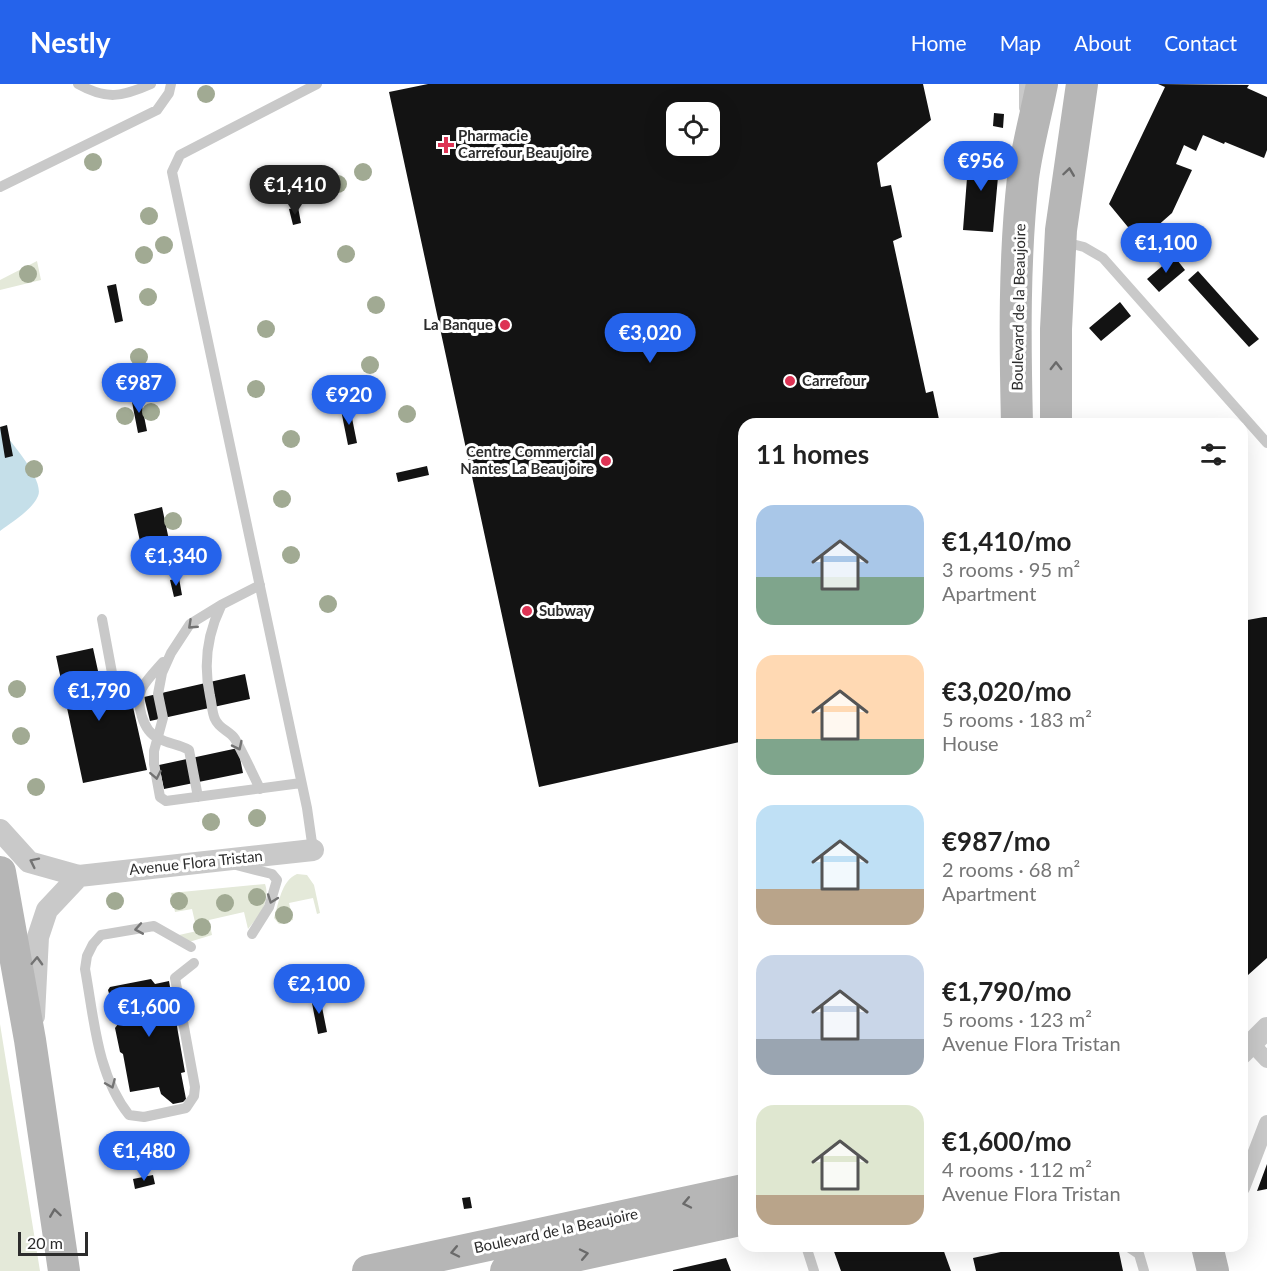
<!DOCTYPE html>
<meta charset="utf-8">
<style>
body{margin:0;font-family:Lato,sans-serif;background:#f6f6f6;color:#222;height:100vh;display:flex;flex-direction:column;font-size:22px;white-space:nowrap}
*{box-sizing:border-box;margin:0}
p{font-size:20px;color:#767676}
.icon{flex:none;width:33px;height:33px;fill:none;stroke:currentColor;stroke-width:2;stroke-linecap:round;stroke-linejoin:round}
.map{position:relative;flex:1;overflow:hidden}
.panel{position:absolute;left:738px;top:334px;width:510px;height:834px;display:flex;flex-direction:column;background:#fff;border-radius:18px;box-shadow:0 6px 24px #0002}
.panel>*{flex:none}
.controls{position:absolute;left:666px;top:18px;display:grid;gap:12px}
.controls a{display:grid;place-items:center;width:54px;height:54px;border-radius:12px;background:#fff;box-shadow:0 6px 24px #0002;font-size:30px}
.scale{position:absolute;left:18px;bottom:15px;width:70px;box-sizing:border-box;padding-left:6px;border:3px solid #2c2c2c;border-top:0;font-size:16px;line-height:21px;white-space:nowrap;color:#2c2c2c;-webkit-text-stroke:4px #fff;paint-order:stroke}
.price{position:absolute;translate:-50% -51px;padding:0 14px;border-radius:21px;background:#2563eb;color:#fff;font-size:20px;line-height:39px;filter:drop-shadow(0 2px 3px #0008)}
.price::after{content:'';position:absolute;left:50%;top:36px;width:18px;height:14px;margin-left:-9px;background:inherit;clip-path:polygon(0 0,100% 0,50% 100%)}
.price.current{background:#222;color:#fff}
ul{padding:0;list-style:none}
li{display:flex;align-items:center;gap:18px;height:150px;padding:0 18px}
li span{display:grid;place-items:center;flex:none;width:168px;height:120px;border-radius:18px;color:#555}
li>.icon{margin-inline-start:auto}
span .icon{width:72px;height:72px;fill:#fffc;stroke-width:1}
li b{font-size:26px}
h2{display:flex;justify-content:space-between;align-items:center;height:72px;padding:0 18px;font-size:26px}
header{display:flex;align-items:center;gap:36px;box-sizing:border-box;height:84px;padding:0 30px;background:#2563eb;color:#fff}
header strong{font-size:28px}
nav{display:flex;gap:33px;margin-inline-start:auto;font-size:21px}
.map>svg:first-child{display:block}
</style>
<header>
<strong>Nestly</strong>
<nav><a>Home</a><a>Map</a><a>About</a><a>Contact</a></nav>
</header>
<div class="map">
<svg width="1267" height="1187" viewBox="0 0 1267 1187">
<rect width="100%" height="100%" fill="#fff"/>
<!-- green -->
<path fill="#e4e9d9" d="M37,177l4,19 -41,10v-10z
M297,790l10,1 7,10 6,28 -3,1 -4,-16 -24,5 4,17 -14,4 -5,-6c5,-15 7,-37 23,-44z
M265,800c6,17 -6,32 -17,45l-4,-17 -35,8 3,15 -23,7 -10,-7 18,-4 -5,-22 -17,3 -4,-19z
M0,940l40,247h-40z"/>
<!-- water -->
<path fill="#c5dfe9" d="M0,344c10,13 45,52 38,68 -6,14 -26,26 -38,35z"/>
<!-- building -->
<path fill="#131313" fill-rule="evenodd" d="M428,0h495l8,36 -54,43 4,24 10,-2 11,52 -9,4 33,152 7,-2 7,33h-196v317l-205,46 -150,-695zM676,28h34v34h-34z
M1158,0l91,1 -2,3 20,9v53l-3,8 -39,-16 -1,2 -21,-9 -7,16 -12,-6 -8,19 16,6 -20,43 -26,23 -6,-10 -8,6 -23,-28 56,-117z
M994,29l10,1 -1,14 -10,-2z
M969,68l31,3 -7,77 -30,-2z
M298,123l3,16 -8,2 -4,-16z
M1174,172l11,14 -26,22 -12,-13z
M1198,187l61,68 -10,8 -61,-67z
M116,200l7,37 -8,2 -8,-37z
M1120,218l11,14 -30,25 -12,-13z
M140,312l7,35 -9,2 -7,-36z
M350,324l7,35 -9,2 -7,-35z
M7,341l6,31 -8,2 -5,-31z
M427,382l2,9 -31,7 -2,-9z
M162,423l7,33 -28,6 -7,-32z
M179,494l3,17 -8,2 -4,-17z
M1264,533h3v341l-19,17 -6,-6v-348z
M93,564l12,55 26,-5 16,72 -64,13 -27,-127z
M245,590l5,25 -100,22 -6,-24z
M238,664l5,25 -79,16 -5,-24z
M151,895l4,5 14,-3 16,91 -4,1 5,26 -3,3 -10,2 -12,-10 -2,-7 -29,5 -7,-38 -3,-2 -5,-24 3,-4 -10,-34 2,-3z
M320,913l7,35 -9,2 -7,-36z
M1267,1080v25l-10,2z
M153,1091l2,9 -20,5 -2,-10z
M470,1113l2,11 -8,1 -2,-11z
M832,1162h110l9,25h-110z
M1028,1162h83l8,6 4,19h-147l-3,-13z
M726,1174l5,13h-58v-1z"/>
<g fill="none" stroke-linecap="round" stroke-linejoin="round">
<!-- service -->
<path stroke="#c9c9c9" stroke-width="10" d="M78,0c28,16 44,13 73,0
M1024,24v-24
M0,103l157,-77 12,-17 2,-9
M1064,158l20,5 19,11 164,185
M260,501l-39,20 -31,19 -19,29 -9,20 -4,21 5,24 -9,33v13l6,33 6,4 135,-18
M221,522c-14,29 -18,58 -11,90 2,8 2,17 5,23 4,10 15,12 20,20 9,16 17,33 25,50
M102,535l13,70
M163,578c-7,8 -16,17 -21,26 -7,15 1,43 16,50 10,6 21,6 31,12l9,47
M313,766l-6,-42 -135,-636 8,-17 137,-71
M236,781l36,9 5,6 -8,27 -17,27
M191,863l-37,-21 -53,9 -8,9 -6,12 -2,13c9,49 12,106 44,146l15,2 42,-9 8,-12 1,-9 -20,-109 19,-15
M806,1162l8,25
M1127,1162l12,8 5,17"/>
<!-- pedestrian -->
<path stroke="#c9c9c9" stroke-width="16" d="M1251,959l16,17
M1242,1104l25,-65"/>
<!-- minor -->
<path stroke="#c9c9c9" stroke-width="22" d="M0,746l29,32 50,14 234,-26
M34,932l4,-79 9,-27 32,-34
M1242,969l25,-25"/>
<!-- secondary -->
<path stroke="#b6b6b6" stroke-width="32" d="M1017,340c-2,-81 -3,-165 6,-246 4,-31 13,-63 19,-94
M1056,340v-95l5,-99 21,-146
M0,788l30,168 34,231
M1207,1162l6,25
M368,1187l376,-81
M506,1187l238,-52"/>
</g>
<!-- trees -->
<g fill="#a1aa93">
<circle cx="206" cy="10" r="9"/>
<circle cx="93" cy="78" r="9"/>
<circle cx="363" cy="88" r="9"/>
<circle cx="338" cy="100" r="9"/>
<circle cx="312" cy="110" r="9"/>
<circle cx="149" cy="132" r="9"/>
<circle cx="164" cy="161" r="9"/>
<circle cx="346" cy="170" r="9"/>
<circle cx="144" cy="171" r="9"/>
<circle cx="28" cy="190" r="9"/>
<circle cx="148" cy="213" r="9"/>
<circle cx="376" cy="221" r="9"/>
<circle cx="266" cy="245" r="9"/>
<circle cx="139" cy="273" r="9"/>
<circle cx="370" cy="281" r="9"/>
<circle cx="256" cy="305" r="9"/>
<circle cx="151" cy="328" r="9"/>
<circle cx="407" cy="330" r="9"/>
<circle cx="125" cy="332" r="9"/>
<circle cx="291" cy="355" r="9"/>
<circle cx="34" cy="385" r="9"/>
<circle cx="282" cy="415" r="9"/>
<circle cx="173" cy="437" r="9"/>
<circle cx="291" cy="471" r="9"/>
<circle cx="328" cy="520" r="9"/>
<circle cx="17" cy="605" r="9"/>
<circle cx="21" cy="652" r="9"/>
<circle cx="36" cy="703" r="9"/>
<circle cx="257" cy="734" r="9"/>
<circle cx="211" cy="738" r="9"/>
<circle cx="257" cy="813" r="9"/>
<circle cx="115" cy="817" r="9"/>
<circle cx="179" cy="817" r="9"/>
<circle cx="225" cy="819" r="9"/>
<circle cx="284" cy="831" r="9"/>
<circle cx="202" cy="843" r="9"/>
</g>
<!-- one-way arrows -->
<defs><path id="oneway-chevron" d="M-2-3.5L2.5 0L-2 3.5" fill="none" stroke-width="1.6" stroke-linecap="round" stroke-linejoin="round" transform="scale(1.5)"/></defs>
<g stroke="#6a6a6a">
<use href="#oneway-chevron" transform="translate(1069 88) rotate(-82)"/>
<use href="#oneway-chevron" transform="translate(1056 282) rotate(-90)"/>
<use href="#oneway-chevron" transform="translate(687 1119) rotate(168)"/>
<use href="#oneway-chevron" transform="translate(55 1129) rotate(-98)"/>
<use href="#oneway-chevron" transform="translate(455 1168) rotate(168)"/>
<use href="#oneway-chevron" transform="translate(584 1170) rotate(-12)"/>
</g>
<g stroke="#737373">
<use href="#oneway-chevron" transform="translate(192 541) rotate(137)"/>
<use href="#oneway-chevron" transform="translate(238 662) rotate(64)"/>
<use href="#oneway-chevron" transform="translate(156 691) rotate(79)"/>
<use href="#oneway-chevron" transform="translate(34 778) rotate(-154)"/>
<use href="#oneway-chevron" transform="translate(272 815) rotate(110)"/>
<use href="#oneway-chevron" transform="translate(139 845) rotate(170)"/>
<use href="#oneway-chevron" transform="translate(37 877) rotate(-88)"/>
<use href="#oneway-chevron" transform="translate(111 1000) rotate(67)"/>
</g>
<!-- markers -->
<g fill="#dd3354" stroke="#fff" stroke-width="2">
<path d="M443 52h6v6h6v6h-6v6h-6v-6h-6v-6h6z"/>
<circle cx="505" cy="241" r="6"/>
<circle cx="790" cy="297" r="6"/>
<circle cx="606" cy="377" r="6"/>
<circle cx="527" cy="527" r="6"/>
</g>
<g text-anchor="middle" stroke-width="6" stroke-linejoin="round" paint-order="stroke">
<!-- poi labels -->
<g font-size="15" font-weight="bold" fill="#2c2c2c" stroke="#fff" text-anchor="start">
<text x="458" y="57">Pharmacie<tspan x="458" dy="17">Carrefour Beaujoire</tspan></text>
<text x="493" y="246" text-anchor="end">La Banque</text>
<text x="802" y="302">Carrefour</text>
<text x="594" y="373" text-anchor="end">Centre Commercial<tspan x="594" dy="17">Nantes La Beaujoire</tspan></text>
<text x="539" y="532">Subway</text>
</g>
<!-- street labels -->
<g font-size="15" fill="#2c2c2c" stroke="#fff">
<text transform="translate(1019 223) rotate(-89)" y="5">Boulevard de la Beaujoire</text>
<text transform="translate(196 779) rotate(-6)" y="5">Avenue Flora Tristan</text>
<text transform="translate(556 1147) rotate(-12)" y="5">Boulevard de la Beaujoire</text>
</g>
</g>
</svg>
<div class="controls">
<a><svg class="icon" aria-label="locate" viewBox="0 0 24 24"><circle cx="12" cy="12" r="6"/><path d="M12 2v4M12 18v4M2 12h4M18 12h4"/></svg></a>
</div>
<div class="scale">20 m</div>
<b class="price" style="left:981px;top:108px">€956</b>
<b class="price current" style="left:295px;top:132px">€1,410</b>
<b class="price" style="left:1166px;top:190px">€1,100</b>
<b class="price" style="left:650px;top:280px">€3,020</b>
<b class="price" style="left:139px;top:330px">€987</b>
<b class="price" style="left:349px;top:342px">€920</b>
<b class="price" style="left:176px;top:503px">€1,340</b>
<b class="price" style="left:99px;top:638px">€1,790</b>
<b class="price" style="left:319px;top:931px">€2,100</b>
<b class="price" style="left:149px;top:954px">€1,600</b>
<b class="price" style="left:144px;top:1098px">€1,480</b>
<section class="panel">
<h2>11 homes<svg class="icon" aria-label="filters" viewBox="0 0 24 24"><path d="M4 7h16M4 17h16"/><circle cx="9" cy="7" r="2"/><circle cx="15" cy="17" r="2"/></svg></h2>
<ul>
<li><span style="background:linear-gradient(#a9c7e8 60%,#7fa58c 0)"><svg class="icon" aria-label="home" viewBox="0 0 24 24"><path d="M3 11l9-7 9 7M6 9v11h12V9"/></svg></span><div><b>€1,410/mo</b><p>3 rooms · 95 m²</p><p>Apartment</p></div></li>
<li><span style="background:linear-gradient(#ffd9b3 70%,#7fa58c 0)"><svg class="icon" aria-label="home" viewBox="0 0 24 24"><path d="M3 11l9-7 9 7M6 9v11h12V9"/></svg></span><div><b>€3,020/mo</b><p>5 rooms · 183 m²</p><p>House</p></div></li>
<li><span style="background:linear-gradient(#bfe0f5 70%,#b9a48a 0)"><svg class="icon" aria-label="home" viewBox="0 0 24 24"><path d="M3 11l9-7 9 7M6 9v11h12V9"/></svg></span><div><b>€987/mo</b><p>2 rooms · 68 m²</p><p>Apartment</p></div></li>
<li><span style="background:linear-gradient(#c9d6e8 70%,#9aa5b1 0)"><svg class="icon" aria-label="home" viewBox="0 0 24 24"><path d="M3 11l9-7 9 7M6 9v11h12V9"/></svg></span><div><b>€1,790/mo</b><p>5 rooms · 123 m²</p><p>Avenue Flora Tristan</p></div></li>
<li><span style="background:linear-gradient(#dfe7d0 75%,#b9a48a 0)"><svg class="icon" aria-label="home" viewBox="0 0 24 24"><path d="M3 11l9-7 9 7M6 9v11h12V9"/></svg></span><div><b>€1,600/mo</b><p>4 rooms · 112 m²</p><p>Avenue Flora Tristan</p></div></li>
</ul>
</section>
</div>
